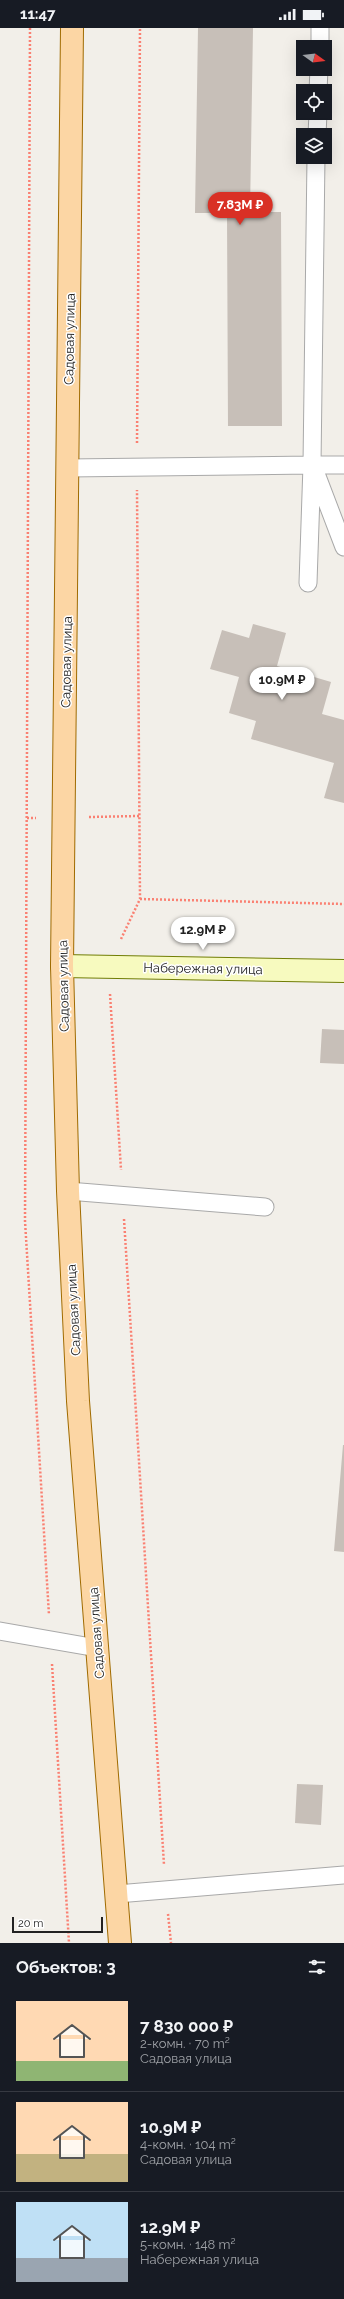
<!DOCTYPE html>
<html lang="ru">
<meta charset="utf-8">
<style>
body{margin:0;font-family:Raleway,sans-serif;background:#20242c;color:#f1f3f6;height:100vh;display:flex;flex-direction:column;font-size:15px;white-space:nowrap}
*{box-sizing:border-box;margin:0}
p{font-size:13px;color:#9ea1a6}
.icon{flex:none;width:22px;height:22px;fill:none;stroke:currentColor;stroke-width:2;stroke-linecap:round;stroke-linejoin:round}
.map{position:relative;height:1915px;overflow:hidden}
.side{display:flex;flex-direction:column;background:#171b24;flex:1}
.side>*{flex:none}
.needle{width:26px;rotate:105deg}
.buttons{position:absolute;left:296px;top:12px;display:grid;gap:8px}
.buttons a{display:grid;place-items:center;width:36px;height:36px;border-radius:0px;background:#171b24;box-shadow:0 4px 16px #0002;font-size:20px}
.scale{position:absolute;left:12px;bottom:10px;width:91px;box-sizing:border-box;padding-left:4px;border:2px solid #222;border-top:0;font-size:11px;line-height:14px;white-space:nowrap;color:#222;-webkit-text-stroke:3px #fff;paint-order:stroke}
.price{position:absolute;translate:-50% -34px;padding:0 9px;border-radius:14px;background:#fff;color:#222;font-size:13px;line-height:26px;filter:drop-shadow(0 1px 2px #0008)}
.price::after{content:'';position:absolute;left:50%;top:24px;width:12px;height:9px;margin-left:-6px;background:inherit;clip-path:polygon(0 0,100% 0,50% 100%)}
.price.active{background:#d93025;color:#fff}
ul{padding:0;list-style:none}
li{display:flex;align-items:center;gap:12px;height:100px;padding:0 16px}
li+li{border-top:1px solid #363941}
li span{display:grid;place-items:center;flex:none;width:112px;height:80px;border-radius:0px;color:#555}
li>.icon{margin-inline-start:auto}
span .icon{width:48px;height:48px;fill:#fffc;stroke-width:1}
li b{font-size:17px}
h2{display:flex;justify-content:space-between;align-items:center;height:48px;padding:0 16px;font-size:17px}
.status{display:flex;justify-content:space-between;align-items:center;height:28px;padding:0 20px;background:#171b24;direction:ltr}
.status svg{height:11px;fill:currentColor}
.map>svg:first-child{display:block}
</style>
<div class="status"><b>11:47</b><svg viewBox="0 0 49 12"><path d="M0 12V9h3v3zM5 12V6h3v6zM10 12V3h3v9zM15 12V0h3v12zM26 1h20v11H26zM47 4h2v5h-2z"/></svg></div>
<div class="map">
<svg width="344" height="1915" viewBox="0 0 344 1915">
<rect width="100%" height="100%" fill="#f2efe9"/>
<!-- building -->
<path fill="#c7bfb8" d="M198,0h55l-3,184h31l1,214h-54l-1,-213h-32z
M253,596l33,9 -9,33 54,16 -9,32 22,6v83l-20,-5 10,-35 -83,-24 5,-18 -27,-8 10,-36 -29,-8 12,-39 27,8z
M322,1001l22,1v34l-24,-1z
M343,1417h1v107l-10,-1z
M297,1756l26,1 -2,40 -26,-2z"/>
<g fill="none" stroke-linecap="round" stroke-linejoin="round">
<!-- lane casing -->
<g stroke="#a9a9a9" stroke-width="19">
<path id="lane" d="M320,19v-19
M318,63l1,-22
M317,107l1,-22
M312,437h32
M68,440l244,-3 4,-308
M315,443l29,76
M308,555l4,-118
M68,1163l197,16
M0,1603l97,17
M117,1866l227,-19"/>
</g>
<!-- secondary casing -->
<g stroke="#707d05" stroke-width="24">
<path id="secondary" d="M62,938l282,5"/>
</g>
<!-- primary casing -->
<g stroke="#a06b00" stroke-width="24">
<path id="primary" d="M72,0l-10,938 6,225 10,210 42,542"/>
</g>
<!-- path -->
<path stroke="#fa8072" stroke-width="2.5" stroke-dasharray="2 2" stroke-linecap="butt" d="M30,0l-5,1193 24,394
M137,415l3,-415
M89,789l50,-1
M27,790h9
M140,871l204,5
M121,911l19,-40 -3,-409
M110,966l11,176
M124,1191l40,646
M52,1636l17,279
M168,1886l3,29"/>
<!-- lane -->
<use href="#lane" stroke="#fff" stroke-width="17"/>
<!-- secondary -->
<use href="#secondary" stroke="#f7fabf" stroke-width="22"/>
<!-- primary -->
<use href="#primary" stroke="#fcd6a4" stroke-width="22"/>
</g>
<g text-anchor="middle" stroke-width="3" stroke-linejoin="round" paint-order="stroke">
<!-- street labels -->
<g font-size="13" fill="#222" stroke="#fff">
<text transform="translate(69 311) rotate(-89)" y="5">Садовая улица</text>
<text transform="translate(66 634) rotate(-89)" y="5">Садовая улица</text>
<text transform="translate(203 940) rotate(1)" y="5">Набережная улица</text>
<text transform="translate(63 958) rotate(-91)" y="5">Садовая улица</text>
<text transform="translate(73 1282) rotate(-93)" y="5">Садовая улица</text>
<text transform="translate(96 1605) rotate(-94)" y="5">Садовая улица</text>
</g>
</g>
</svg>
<div class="buttons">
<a><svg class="needle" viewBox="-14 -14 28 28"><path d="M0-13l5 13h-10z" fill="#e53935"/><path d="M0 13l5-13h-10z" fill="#9ea1a6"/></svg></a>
<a><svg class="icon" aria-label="locate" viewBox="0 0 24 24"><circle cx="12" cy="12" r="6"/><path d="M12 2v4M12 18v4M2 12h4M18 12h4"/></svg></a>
<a><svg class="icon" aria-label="layers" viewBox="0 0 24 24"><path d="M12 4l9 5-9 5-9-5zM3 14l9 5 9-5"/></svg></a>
</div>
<div class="scale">20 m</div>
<b class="price active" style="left:240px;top:198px">7.83M ₽</b>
<b class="price" style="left:282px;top:673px">10.9M ₽</b>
<b class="price" style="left:203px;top:923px">12.9M ₽</b>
</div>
<section class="side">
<h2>Объектов: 3<svg class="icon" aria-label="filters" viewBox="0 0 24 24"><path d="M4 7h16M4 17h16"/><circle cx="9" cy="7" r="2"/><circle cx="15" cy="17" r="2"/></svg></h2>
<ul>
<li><span style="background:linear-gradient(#ffd9b3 75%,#8fb573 0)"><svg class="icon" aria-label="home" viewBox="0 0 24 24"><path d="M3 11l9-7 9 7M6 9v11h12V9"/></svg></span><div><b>7 830 000 ₽</b><p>2-комн. · 70 m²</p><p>Садовая улица</p></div></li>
<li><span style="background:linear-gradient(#ffd9b3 65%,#c2b280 0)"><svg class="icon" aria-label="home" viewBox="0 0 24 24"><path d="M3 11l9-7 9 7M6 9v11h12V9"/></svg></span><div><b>10.9M ₽</b><p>4-комн. · 104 m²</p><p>Садовая улица</p></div></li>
<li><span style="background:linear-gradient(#bfe0f5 70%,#9aa5b1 0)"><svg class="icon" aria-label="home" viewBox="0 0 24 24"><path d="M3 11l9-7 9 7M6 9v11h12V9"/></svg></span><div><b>12.9M ₽</b><p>5-комн. · 148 m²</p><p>Набережная улица</p></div></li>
</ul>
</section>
